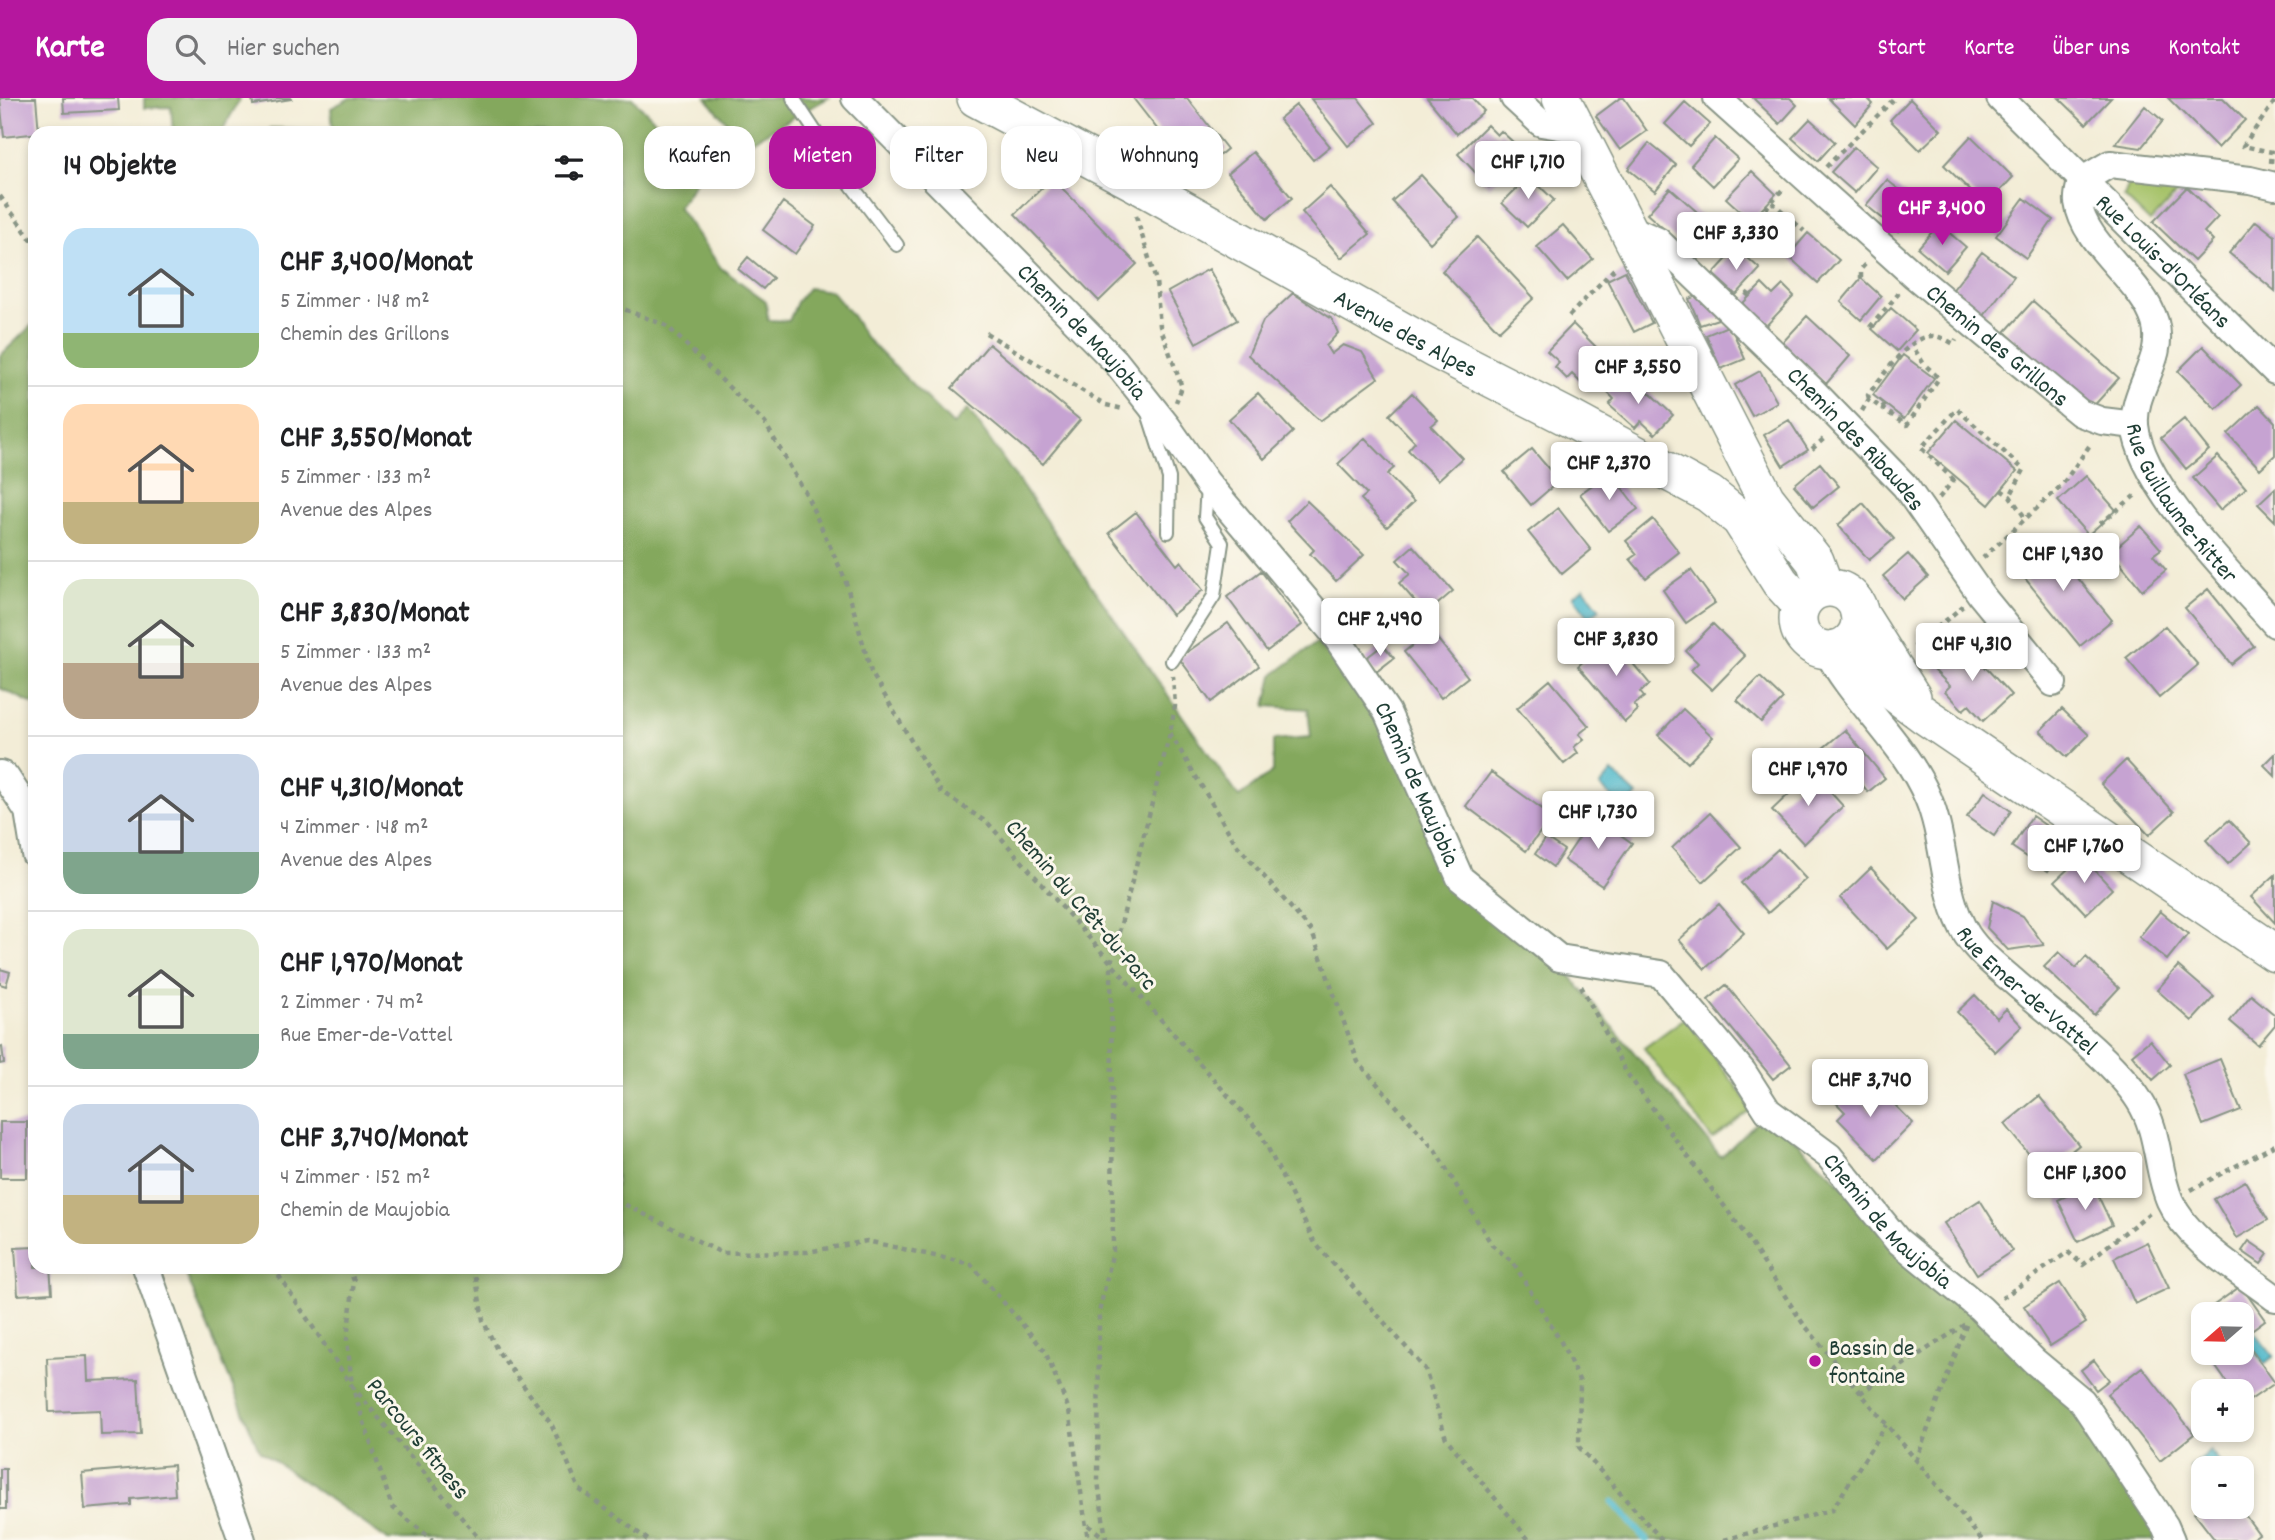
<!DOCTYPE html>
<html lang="de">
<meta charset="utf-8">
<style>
body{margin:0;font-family:Dekko,sans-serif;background:#f2f2f2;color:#202124;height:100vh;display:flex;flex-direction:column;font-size:26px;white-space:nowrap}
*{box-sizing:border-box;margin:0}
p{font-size:23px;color:#757577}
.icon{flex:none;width:38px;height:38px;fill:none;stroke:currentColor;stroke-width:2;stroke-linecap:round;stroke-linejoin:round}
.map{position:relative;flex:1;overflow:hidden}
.side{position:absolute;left:28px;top:28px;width:595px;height:1148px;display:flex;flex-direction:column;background:#fff;border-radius:21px;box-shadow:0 4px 10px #0003}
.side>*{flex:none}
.banner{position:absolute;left:644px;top:28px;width:665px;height:63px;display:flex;gap:14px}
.needle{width:46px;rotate:250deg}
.tools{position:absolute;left:2191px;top:1204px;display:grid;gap:14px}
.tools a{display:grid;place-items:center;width:63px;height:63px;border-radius:14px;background:#fff;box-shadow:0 4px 10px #0003;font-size:35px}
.price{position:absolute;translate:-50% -60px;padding:0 16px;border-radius:7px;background:#fff;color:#222;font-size:23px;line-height:46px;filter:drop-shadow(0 2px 4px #0008)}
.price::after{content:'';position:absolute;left:50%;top:42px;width:21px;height:16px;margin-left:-10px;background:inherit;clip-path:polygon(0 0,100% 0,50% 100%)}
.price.current{background:#b5179e;color:#fff}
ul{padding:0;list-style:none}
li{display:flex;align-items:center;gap:21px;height:175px;padding:0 35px}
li+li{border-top:2px solid #e0e0e0}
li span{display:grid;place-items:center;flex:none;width:196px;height:140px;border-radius:21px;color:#555}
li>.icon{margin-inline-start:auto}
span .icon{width:84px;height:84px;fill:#fffc;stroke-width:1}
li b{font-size:30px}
h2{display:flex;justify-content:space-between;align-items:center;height:84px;padding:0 35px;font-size:30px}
.chip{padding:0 24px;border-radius:21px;background:#fff;box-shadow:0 4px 10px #0003;font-size:24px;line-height:63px}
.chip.current{background:#b5179e;color:#fff}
header{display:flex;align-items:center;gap:42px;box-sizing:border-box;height:98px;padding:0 35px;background:#b5179e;color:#fff}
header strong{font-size:33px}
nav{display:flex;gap:38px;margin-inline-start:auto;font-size:24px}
.search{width:490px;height:63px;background:#f2f2f2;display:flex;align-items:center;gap:18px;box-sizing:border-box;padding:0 24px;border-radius:21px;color:#757577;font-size:26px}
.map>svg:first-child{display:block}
</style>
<header>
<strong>Karte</strong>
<div class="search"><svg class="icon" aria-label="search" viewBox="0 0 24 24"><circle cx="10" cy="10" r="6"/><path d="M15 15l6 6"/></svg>Hier suchen</div>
<nav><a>Start</a><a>Karte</a><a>Über uns</a><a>Kontakt</a></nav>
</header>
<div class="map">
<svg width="2275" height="1442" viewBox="0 0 2275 1442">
<rect width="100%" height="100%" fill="#fbf7ec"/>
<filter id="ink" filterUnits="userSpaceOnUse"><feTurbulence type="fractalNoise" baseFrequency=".0143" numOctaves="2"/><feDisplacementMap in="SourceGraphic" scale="14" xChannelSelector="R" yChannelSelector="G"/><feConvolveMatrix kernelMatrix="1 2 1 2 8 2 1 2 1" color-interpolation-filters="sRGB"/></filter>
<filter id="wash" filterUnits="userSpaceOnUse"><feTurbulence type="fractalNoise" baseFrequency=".00686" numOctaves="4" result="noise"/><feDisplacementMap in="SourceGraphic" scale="28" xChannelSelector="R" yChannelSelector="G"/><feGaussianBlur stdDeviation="1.57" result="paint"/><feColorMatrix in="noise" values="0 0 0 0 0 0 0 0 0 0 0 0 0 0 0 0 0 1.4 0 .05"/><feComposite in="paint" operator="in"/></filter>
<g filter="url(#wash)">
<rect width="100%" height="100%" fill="#f3edd7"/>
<!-- green -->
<path fill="#a6c269" stroke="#62804e" stroke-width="2" d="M2139,83l41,9 -30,32 -26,-25 5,-13z
M1685,920l68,91 -41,30 -68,-91z"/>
<!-- forest -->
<path fill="#84a85d" stroke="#527248" stroke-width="2" d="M144,0h96v1l-19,34h-48l-2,-26 -27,1z
M350,0h282l73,71 -27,38 43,61 45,33 2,19 21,1 8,-19 11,-14 23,3 20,23 14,23 88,88 15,-16 271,388 34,-26v-31l38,-3 -3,-28 -42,-3 7,-31 57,-42 54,80 73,167 100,80 164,197 45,-44 305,288 89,139h-1772l-129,-90 -76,-183h433v-1134h-348l2,-5 63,2 -2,-22z
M706,0h122l-82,46z
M35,224v383l-35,-17v-332z"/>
<!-- water -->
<path fill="#4db8ca" stroke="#367a7f" stroke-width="2" d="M1584,490l16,21 -11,8 -16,-21z
M1612,674l25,23 -12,14 -25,-23z
M2254,1234l20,25 -9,7 -20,-25z
M2210,1353l10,12 -6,5h-11l-3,12 -10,-12z"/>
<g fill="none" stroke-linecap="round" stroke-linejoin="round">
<!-- stream -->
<path stroke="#4db8ca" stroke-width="7" d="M1613,1404l33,38"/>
</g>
<g id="blocks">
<!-- building -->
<path fill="#c6a3d2" d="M0,0h36l3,35 -35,4z
M63,0h55l1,12 -55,3z
M252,0h38l1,1 -38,6z
M1133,0h54l40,51 -33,27z
M1358,0l19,25 -29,23 -37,-47z
M1427,0h45l12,13 -27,23z
M1620,0h4l23,33 -27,19 -24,-34z
M1753,0h37l7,7 -17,19z
M1828,0h39l6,6 -18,21z
M2059,0h52l-25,26z
M2168,0h55l22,22 -27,28z
M1910,1l31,31 -21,20 -30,-30z
M1685,4l25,22 -21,22 -24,-22z
M1296,7l34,41 -17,14 -34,-41z
M2145,8l18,15 -22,27 -26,-4z
M1810,21l25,23 -17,19 -26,-23z
M1487,27l10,10 4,-4 12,11 -5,5 10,12 -29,28 -31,-33z
M1971,38l42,41 -27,29 -42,-41z
M1715,40l23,21 -25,27 -22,-21z
M1649,45l27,22 -21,26 -27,-22z
M1854,49l23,20 -22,26 -24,-21z
M1253,54l39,46 -25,21 -39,-46z
M1752,73l24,23 -25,27 -25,-23z
M1421,77l38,42 -29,26 -38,-42z
M1529,78l25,24 -27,27 -25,-24z
M1052,80l85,86 -38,37 -84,-87z
M1887,82l32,25 -21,26 -32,-26z
M1330,89l40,47 -29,24 -39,-46z
M2187,89l31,30 -14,15 9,9 -19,20 -41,-39z
M1670,90l34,30 -23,26 -34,-30z
M2024,100l29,22 -27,38 -30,-22z
M783,104l32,24 -20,28 -32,-24z
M2256,123l19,15v55l-46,-38z
M1939,126l27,23 -21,24 -27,-23z
M1563,127l30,34 -26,22 -30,-34z
M1808,135l31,27 -21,23 -30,-27z
M1477,139l57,61 -35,33 -57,-60z
M1737,150l23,21 -24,26 -23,-21z
M1982,154l32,24 -31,41 -32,-25z
M748,159l25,21 -10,11 -25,-20z
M1209,171l28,51 -41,23 -28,-51z
M1625,173l27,52 -18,9 -27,-52z
M1861,180l20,18 -20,24 -20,-18z
M1762,186l11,11 10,-10 11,11 -31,33 -23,-23z
M1293,195l39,26 6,14 -12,13 5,8 12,-9 19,7 16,26 -58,43 -72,-66 15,-34z
M1699,197l25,22 -24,8 -11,-26z
M2033,203l86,77 -29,32 -85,-78z
M1891,210l25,22 -19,21 -25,-22z
M1807,218l43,40 -24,28 -44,-41z
M1573,226l36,36 -25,26 -12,-12 -5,5 -12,-12 4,-5 -12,-11z
M1730,227l15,34 -24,10 -15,-34z
M989,246l91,76 -37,44 -91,-76z
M2203,248l38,39 -25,24 -38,-38z
M1903,257l31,23 -30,41 -31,-24z
M1760,273l17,31 -25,14 -17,-31z
M1619,280l10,10 7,-8 37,35 -18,19 -14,-13 -6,7 -26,-23 5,-6 -7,-7z
M1258,295l35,39 -29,27 -35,-40z
M1412,295l26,27 -7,6 31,32 -24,22 -30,-30 7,-8 -26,-27z
M2259,307l16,17v33l-15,14 -32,-35z
M2184,321l25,31 -23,19 -25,-31z
M1789,322l19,30 -25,16 -19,-31z
M1956,322l61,51 -28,34 -61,-52z
M1365,340l29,30 -7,6 27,28 -27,25 -26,-28 6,-5 -29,-30z
M1532,351l27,32 -28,24 -27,-33z
M2218,358l28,32 -26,22 -27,-32z
M1820,365l19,23 -26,21 -19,-22z
M1610,374l28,37 -30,22 -28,-37z
M2086,378l30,34 -28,25 -30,-34z
M2275,390v33l-17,-17z
M1307,403l57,54 -28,26 -26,-27 4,-4 -27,-29z
M1863,405l31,36 -25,21 -31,-35z
M1558,410l33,42 -29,24 -34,-42z
M1136,414l41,53 4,-4 22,29 -31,25 -63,-82z
M1653,421l26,33 -33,26 -16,-19 7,-5 -11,-13z
M2141,428l20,23 -8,6 13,15 -24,20 -31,-38z
M2046,441l66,81 -32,26 -66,-81z
M1413,448l40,45 -27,23 -27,-31 11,-9 -13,-14z
M1908,456l20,23 -25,22 -20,-23z
M1691,472l24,33 -29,20 -23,-33z
M1261,473l41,54 -35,26 -40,-54z
M2208,491l46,57 -23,18 -46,-56z
M1228,525l31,43 -48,36 -32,-44z
M1713,526l32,32 -33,34 -21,-20 7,-7 -12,-12z
M2165,528l33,39 -39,33 -33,-40z
M1431,533l37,46 -27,21 -37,-46z
M1611,539l39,47 -10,8 4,5 -10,8 4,5 -13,12 -47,-56z
M1963,545l48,52 -28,26 -14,-16 -6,5 -18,-19 5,-5 -16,-16z
M1383,547l11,13 -18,14 -11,-13z
M1760,579l23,22 -22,23 -24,-22z
M1550,582l39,46 -10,8 5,5 -10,8 4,6 -14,11 -47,-56z
M1683,611l30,28 -25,26 -30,-28z
M2062,611l27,26 -22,22 -27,-26z
M1845,632l40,48 -17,14 -13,-16 -6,6 -27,-33z
M2275,656v22l-11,-11z
M2126,662l48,52 -25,23 -48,-51z
M1491,674l61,44 -26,35 -60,-45z
M1812,674l31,34 -39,38 -32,-34z
M1985,694l26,19 -17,25 -27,-19z
M1710,715l31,34 -38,35 -31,-34z
M1594,718l38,27 -30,43 -38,-26z
M2032,718l16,11 -4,7 20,12 -16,25 -36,-24z
M2229,722l22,23 -23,21 -22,-24z
M1546,740l18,12 -11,17 -18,-13z
M1778,751l28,30 -38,34 -27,-30z
M2082,758l30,33 -26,25 -31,-33z
M1871,770l48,52 -32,29 -47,-51z
M2275,777v48l-24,-26z
M1993,803l30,15 21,29 -36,5 -21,-22z
M1719,806l25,29 -39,36 -26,-29z
M2160,813l28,23 -21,26 -28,-23z
M2059,854l17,16 10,-11 33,31 -25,27 -50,-48z
M2178,868l36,31 -22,24 -35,-31z
M0,871l10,3 -4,14 -6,-2z
M1726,887l65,80 -18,14 -65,-79z
M1975,897l22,23 9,-9 16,17 -27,26 -38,-40z
M2251,897l24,20v10l-17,20 -28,-24z
M2150,942l20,25 -17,15 -21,-25z
M2,948l2,17 -4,1v-17z
M2220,961l21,51 -38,15 -20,-51z
M1838,980l33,33 15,-15 27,27 -36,36 -39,-40 7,-7 -20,-21z
M2039,998l40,49 -35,28 -39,-49z
M0,1024h27v56h-27z
M2245,1083l23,39 -31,18 -23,-39z
M2092,1085l20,42 -34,17 -20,-42z
M1980,1102l32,51 -35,23 -33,-51z
M2249,1143l19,13 -7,10 -19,-13z
M2147,1144l22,46 -34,16 -21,-46z
M35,1149v20h15l2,26 -34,2 -3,-47z
M2060,1185l26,40 -36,23 -26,-40z
M2241,1188l24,34 -23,17 33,46 -32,22 -1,-14h-9l-27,-38h36v-39h-39v6l-3,-5z
M87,1258l1,25 50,-2 3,55 -40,1 -1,-25 -51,2 -2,-54z
M2094,1262l15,20 -13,10 -15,-20z
M2142,1269l52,67 -34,27 -53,-67z
M173,1367l2,30 -44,4v6l-46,4 -3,-36z
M0,1371h6v40h-6z
M2203,1409h36l20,27 -9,6h-35l-21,-27z"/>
</g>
</g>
<g filter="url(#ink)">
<use href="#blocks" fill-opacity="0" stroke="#899586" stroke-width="2"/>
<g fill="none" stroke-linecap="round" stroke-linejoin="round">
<!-- lane casing -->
<g stroke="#899586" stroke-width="16">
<path id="lane" d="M793,0l53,80 51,67
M1148,315l21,65 -1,54
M1172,563l42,-65 8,-53 -17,-26 2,-30"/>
</g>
<!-- street casing -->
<g stroke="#899586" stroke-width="30">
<g id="street">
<path id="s1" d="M855,0l261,264 51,64 40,57 125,148 55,81 73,166 99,80 102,16 82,98 25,39 61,45 68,84 83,68 54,53 48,40 83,125 6,14"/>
<path d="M1514,0l27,25 36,6"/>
<path id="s2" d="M1717,0l198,178 165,137 22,8 33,4"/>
<path id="s3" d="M2000,0l275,273"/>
<path id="s4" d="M2081,83c-1,6 -4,14 -3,21 6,44 64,77 77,120 11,37 -23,67 -20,103 6,62 99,152 140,199"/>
<path d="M2081,83l29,-17 140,16 25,6"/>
<path id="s5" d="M1626,129l32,14 155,150 92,95 76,109 72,88"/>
<path id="s6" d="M1826,551c28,54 78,92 102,149 18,43 14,97 39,137 12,18 29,31 45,45 38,34 100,78 127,120 21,32 17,69 31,101 19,42 70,70 105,97"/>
<path d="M0,676l5,2 23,35 7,43"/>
<path d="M146,1169l96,273"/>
</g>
</g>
<!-- secondary casing -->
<g stroke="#899586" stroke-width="40">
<g id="secondary">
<path id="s7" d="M976,0l160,85 300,167 133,68 140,76 31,25 40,63 21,23"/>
<path d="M1561,0l205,401 49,62 10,27"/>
<circle cx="1829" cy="521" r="31"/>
<path d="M1859,515l53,84"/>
<path d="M1835,551l89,66 351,238"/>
</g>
</g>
<!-- path -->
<path stroke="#899586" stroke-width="4.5" stroke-dasharray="5 5" stroke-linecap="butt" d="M2271,65l1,-11 -29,-6 32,-45
M1826,69l69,-69
M0,98l35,49
M1772,104l32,29
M1136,118l20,65 4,45 22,61 -6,15
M1752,126l32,-36
M1861,180v-9l6,-7
M1746,198l5,-6 2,3
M616,208l51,20 98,97 41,71 39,85 26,93 70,120 47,31 272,309 55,111 110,126 21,69 83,102
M1569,218l47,-49
M1870,229l30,-35
M986,235l120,72 17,4
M1869,301l-1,-4c14,-18 40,-59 65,-59 7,0 15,5 21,8l2,-4
M1881,310l26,17 32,-47 -15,-14 -11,-17
M1862,313l7,-12 12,9 4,-3
M1812,351l15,-13
M1954,382l-33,-32 36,-39 67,61 -14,26
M2001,392l9,6 16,23
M1939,400l17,-21
M2100,426l38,-31
M1983,460l79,-73 30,-43
M1914,549l49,-41
M1170,635l66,111 76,88 46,130 77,88 57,95 21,17 48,80 19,40 -1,65 83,93
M1581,888l45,86 118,161 58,89 180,218
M2191,1092l84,-45
M616,1102l106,53 86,-1 59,-11 104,23 74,87 24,59 19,130
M273,1169l79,119 40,121 41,33
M349,1169l5,14 -7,58 5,47 128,154
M474,1169l9,53 14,30 54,73 28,66 69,51
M2002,1200l66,-46 15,13 68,-53
M1860,1295l107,-70 -51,138
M1088,1427l18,14
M1106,1442l-8,-59 1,-168 14,-62 -2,-288 59,-230 5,-27 -2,-30
M1724,1442l108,-30 54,-85"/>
<!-- lane -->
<use href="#lane" stroke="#fff" stroke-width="12"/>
<!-- street -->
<use href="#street" stroke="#fff" stroke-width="26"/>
<!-- secondary -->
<use href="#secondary" stroke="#fff" stroke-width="37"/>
</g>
</g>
<!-- markers -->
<circle fill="#b5179e" stroke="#fbf7ec" stroke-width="2.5" cx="1815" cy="1263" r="7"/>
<g text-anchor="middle" stroke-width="6" stroke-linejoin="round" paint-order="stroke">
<!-- street labels -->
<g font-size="24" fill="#1f3d34" stroke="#fbf7ec">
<text dy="8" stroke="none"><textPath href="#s3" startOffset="231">Rue Louis-d'Orléans</textPath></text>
<text dy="8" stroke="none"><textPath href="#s1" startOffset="326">Chemin de Maujobia</textPath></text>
<text dy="8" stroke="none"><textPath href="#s7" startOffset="490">Avenue des Alpes</textPath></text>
<text dy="8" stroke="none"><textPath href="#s2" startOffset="374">Chemin des Grillons</textPath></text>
<text dy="8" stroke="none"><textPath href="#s5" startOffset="315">Chemin des Ribaudes</textPath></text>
<text dy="8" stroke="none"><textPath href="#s4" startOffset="364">Rue Guillaume-Ritter</textPath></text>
<text dy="8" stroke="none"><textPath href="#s1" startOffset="892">Chemin de Maujobia</textPath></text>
<text transform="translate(1082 806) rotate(49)" y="8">Chemin du Crêt-du-Parc</text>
<text dy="8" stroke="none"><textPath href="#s6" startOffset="406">Rue Emer-de-Vattel</textPath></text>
<text dy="8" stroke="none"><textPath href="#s1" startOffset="1564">Chemin de Maujobia</textPath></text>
<text transform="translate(419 1340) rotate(51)" y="8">Parcours fitness</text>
</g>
<!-- poi labels -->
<g font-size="24" fill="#1f3d34" stroke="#fbf7ec" text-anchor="start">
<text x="1829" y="1257">Bassin de<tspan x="1829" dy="28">fontaine</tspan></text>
</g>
</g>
</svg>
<div class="tools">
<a><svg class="needle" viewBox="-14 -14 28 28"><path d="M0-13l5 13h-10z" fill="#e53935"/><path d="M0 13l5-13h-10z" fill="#757577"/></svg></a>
<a>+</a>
<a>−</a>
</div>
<b class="price" style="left:1528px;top:103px">CHF 1,710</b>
<b class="price current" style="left:1942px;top:149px">CHF 3,400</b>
<b class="price" style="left:1736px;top:174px">CHF 3,330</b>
<b class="price" style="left:1638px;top:308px">CHF 3,550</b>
<b class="price" style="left:1609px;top:404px">CHF 2,370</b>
<b class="price" style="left:2063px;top:495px">CHF 1,930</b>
<b class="price" style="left:1380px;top:560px">CHF 2,490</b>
<b class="price" style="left:1616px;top:580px">CHF 3,830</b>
<b class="price" style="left:1972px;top:585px">CHF 4,310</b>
<b class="price" style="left:1808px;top:710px">CHF 1,970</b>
<b class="price" style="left:1598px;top:753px">CHF 1,730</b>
<b class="price" style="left:2084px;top:787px">CHF 1,760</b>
<b class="price" style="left:1870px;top:1021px">CHF 3,740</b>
<b class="price" style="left:2085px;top:1114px">CHF 1,300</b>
<div class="banner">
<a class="chip">Kaufen</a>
<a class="chip current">Mieten</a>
<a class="chip">Filter</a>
<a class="chip">Neu</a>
<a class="chip">Wohnung</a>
</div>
<section class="side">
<h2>14 Objekte<svg class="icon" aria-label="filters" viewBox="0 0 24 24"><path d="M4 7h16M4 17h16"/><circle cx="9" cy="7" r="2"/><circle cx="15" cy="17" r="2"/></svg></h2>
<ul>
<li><span style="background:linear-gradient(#bfe0f5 75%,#8fb573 0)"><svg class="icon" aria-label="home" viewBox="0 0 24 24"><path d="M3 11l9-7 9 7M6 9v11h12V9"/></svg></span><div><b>CHF 3,400/Monat</b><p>5 Zimmer · 148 m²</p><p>Chemin des Grillons</p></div></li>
<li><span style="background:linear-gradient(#ffd9b3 70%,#c2b280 0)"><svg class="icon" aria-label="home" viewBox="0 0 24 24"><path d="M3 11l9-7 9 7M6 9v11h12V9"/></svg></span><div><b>CHF 3,550/Monat</b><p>5 Zimmer · 133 m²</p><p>Avenue des Alpes</p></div></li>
<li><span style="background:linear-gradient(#dfe7d0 60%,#b9a48a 0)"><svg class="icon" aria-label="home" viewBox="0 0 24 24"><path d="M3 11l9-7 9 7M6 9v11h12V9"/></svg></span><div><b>CHF 3,830/Monat</b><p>5 Zimmer · 133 m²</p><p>Avenue des Alpes</p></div></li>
<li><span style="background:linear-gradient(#c9d6e8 70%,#7fa58c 0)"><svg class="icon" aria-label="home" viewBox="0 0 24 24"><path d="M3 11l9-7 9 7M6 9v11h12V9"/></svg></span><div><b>CHF 4,310/Monat</b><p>4 Zimmer · 148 m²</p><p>Avenue des Alpes</p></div></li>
<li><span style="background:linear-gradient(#dfe7d0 75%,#7fa58c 0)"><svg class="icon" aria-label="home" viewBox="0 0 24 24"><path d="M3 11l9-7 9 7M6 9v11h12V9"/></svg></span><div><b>CHF 1,970/Monat</b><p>2 Zimmer · 74 m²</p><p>Rue Emer-de-Vattel</p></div></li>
<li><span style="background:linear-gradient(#c9d6e8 65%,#c2b280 0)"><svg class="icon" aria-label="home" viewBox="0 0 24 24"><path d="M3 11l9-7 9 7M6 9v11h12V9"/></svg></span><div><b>CHF 3,740/Monat</b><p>4 Zimmer · 152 m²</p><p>Chemin de Maujobia</p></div></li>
</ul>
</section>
</div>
